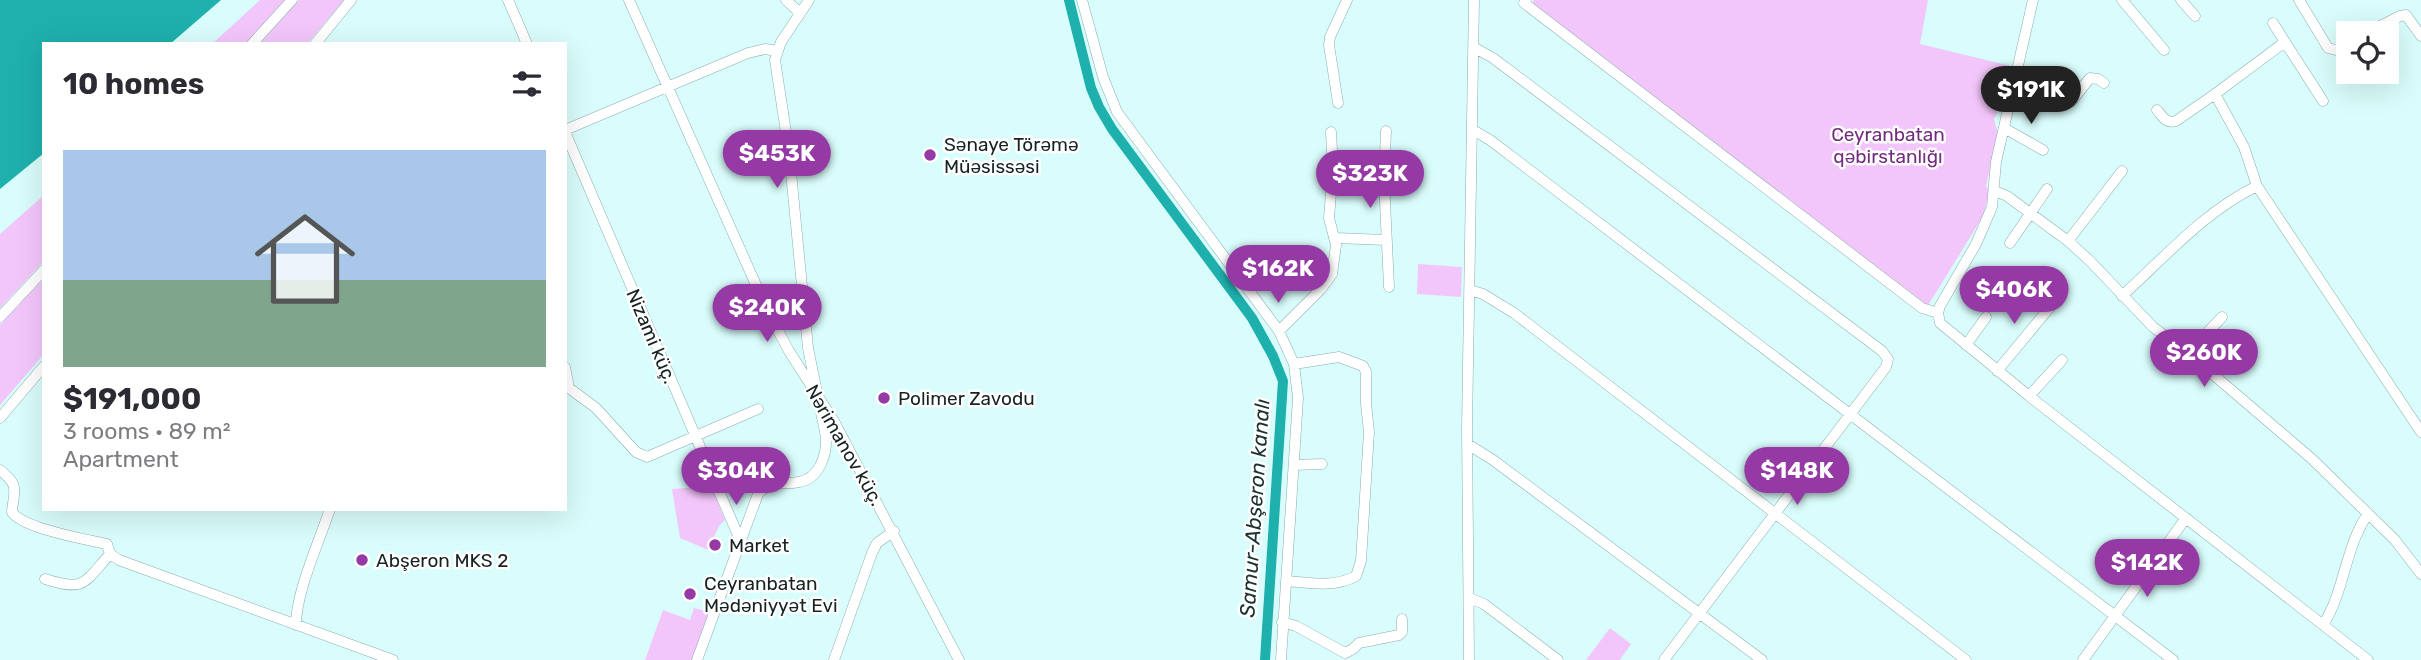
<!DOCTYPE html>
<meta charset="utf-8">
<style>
body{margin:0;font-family:Rubik,sans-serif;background:#f7f7f7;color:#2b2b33;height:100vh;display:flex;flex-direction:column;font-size:26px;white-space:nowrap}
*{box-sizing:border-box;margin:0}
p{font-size:23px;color:#7c7c81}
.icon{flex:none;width:38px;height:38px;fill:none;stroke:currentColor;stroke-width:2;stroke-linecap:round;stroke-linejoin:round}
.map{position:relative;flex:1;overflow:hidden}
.details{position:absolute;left:42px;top:42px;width:525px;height:469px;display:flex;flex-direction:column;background:#fff;border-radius:0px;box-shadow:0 7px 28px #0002}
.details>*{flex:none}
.controls{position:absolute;left:2336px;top:21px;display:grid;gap:14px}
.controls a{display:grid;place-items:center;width:63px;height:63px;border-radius:0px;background:#fff;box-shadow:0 7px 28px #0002;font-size:35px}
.price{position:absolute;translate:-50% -60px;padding:0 16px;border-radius:24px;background:#953aa5;color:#fff;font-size:23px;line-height:46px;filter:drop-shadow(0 2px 4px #0008)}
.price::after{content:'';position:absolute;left:50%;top:42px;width:21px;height:16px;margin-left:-10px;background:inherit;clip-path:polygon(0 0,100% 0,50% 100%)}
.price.on{background:#222;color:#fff}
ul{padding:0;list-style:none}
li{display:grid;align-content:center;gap:14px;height:371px;padding:0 21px}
li span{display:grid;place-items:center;height:217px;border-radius:0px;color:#555}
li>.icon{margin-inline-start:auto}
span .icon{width:126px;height:126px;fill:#fffc;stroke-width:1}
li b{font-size:30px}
h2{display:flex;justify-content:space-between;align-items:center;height:84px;padding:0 21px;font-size:30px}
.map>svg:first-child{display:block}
</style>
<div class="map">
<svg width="2421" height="660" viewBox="0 0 2421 660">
<rect width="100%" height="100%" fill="#d9fdfc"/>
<!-- green -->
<path fill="#f3c6fb" d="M260,0h26l-40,44h-34z
M299,0h45l-37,44h-47z
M1534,0h394l-8,44 91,22 -7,15 5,5 -15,33 4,15 -12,52 4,6 -8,26 -55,89 -396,-302z
M44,195v66l-44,47v-74z
M1418,264l44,3 -1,30 -44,-3z
M44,278v76l-44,51v-80z
M711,486l14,34 -6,6 -11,24 -28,-12 -8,-49z
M694,608l16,4 -18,48h-47l18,-50 27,10z
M1610,628l21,16 -11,16h-34z"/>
<!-- water -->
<path fill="#1eb0ad" d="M0,0h221l-51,44h-126v109l-44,36z"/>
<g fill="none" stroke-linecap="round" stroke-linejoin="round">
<!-- canal -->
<path stroke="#1eb0ad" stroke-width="10" d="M1069,0l22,88 8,19 13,22 140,189 21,38 10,25 -18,279"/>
<!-- street casing -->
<g stroke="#8badac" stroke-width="11">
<path id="street" d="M508,0l19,44
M629,0l140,314 20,37 46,72 124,237
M786,0l14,13
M1082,0l21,77 14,35 162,219 15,33 4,34 -17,262
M1526,0l-2,3 398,305 16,5
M2033,0l-37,162 -4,45 -16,37 -36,62 -2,7 2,10 89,73 339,264
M2122,0l42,50
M2181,0l14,16
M2299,0l29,48 8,2 12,-6
M2273,23l12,19
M2367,33l33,-17 6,-1 15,21
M252,44l40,-44
M315,44l36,-44
M1475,48l18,10 389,293 6,8 -2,8 -222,293
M2015,76l17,8 31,21 8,-3 19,-24 8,1 6,4
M2323,101l-38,-59 -70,52 29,53 13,39 164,246
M1338,103l-9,-58 1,-8 17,-37
M2157,110c6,7 9,14 19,11l39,-27
M2004,128l39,22
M565,130l183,-77 17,-4 12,2
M1473,130l17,10 683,520
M1386,131l-2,49 5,107
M565,132l175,408
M1332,182l52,-2
M1995,191l12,5 61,45 22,20 63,66 35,26 124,106 83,81 26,34
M1336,238l50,2
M2068,241l54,-70
M2010,243l37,-54
M1470,290l13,4 31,19 452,347
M2122,296c43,-39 83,-85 135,-110
M0,317l44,-47
M1279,331l42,-42 11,-15 4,-29 -7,-27 4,-50 -2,-36
M1966,345l20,-28
M2188,353l34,-36
M565,367l4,21 27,20 40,44 11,5 111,-48
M1997,371l58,-70
M2029,396l33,-36
M0,418l44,-52
M1469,445l24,15 269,200
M1294,465l28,-1
M0,470c20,16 14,19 12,42 10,16 75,28 95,32l3,10 9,6 274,100
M45,579c40,13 39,4 65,-25
M1287,581c24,2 47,7 69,-5l5,-15 8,-129 -3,-28v-32l-3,-6 -24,-9 -45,7
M1469,598l15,6 74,56
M1282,622l14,4 49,27 8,-4 6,-6 40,-8 3,-3v-13
M296,625c0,-33 23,-83 34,-116
M2323,625c22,-34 22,-79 45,-111
M697,660l61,-166c16,-17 21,-8 41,-12 20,-3 28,-27 27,-45l-18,-89 -19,-196 -14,-92 6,-18 28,-42
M834,660l38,-107 5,-10 17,-12
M1469,660l-2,-233 7,-427
M2083,660l103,-142"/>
</g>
<!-- street -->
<use href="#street" stroke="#fff" stroke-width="10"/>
</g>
<!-- markers -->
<g fill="#953aa5" stroke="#fff" stroke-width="2.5">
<circle cx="930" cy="155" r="7"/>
<circle cx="884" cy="398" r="7"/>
<circle cx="715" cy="545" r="7"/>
<circle cx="362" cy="560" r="7"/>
<circle cx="690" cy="594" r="7"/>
</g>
<g text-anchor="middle" stroke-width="5" stroke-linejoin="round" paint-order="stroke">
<!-- park labels -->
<g font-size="19" fill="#722e7e" stroke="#fff">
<text x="1888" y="141">Ceyranbatan<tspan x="1888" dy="22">qəbirstanlığı</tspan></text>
</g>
<!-- poi labels -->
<g font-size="19" fill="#162323" stroke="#fff" text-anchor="start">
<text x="944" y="151">Sənaye Törəmə<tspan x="944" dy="22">Müəsissəsi</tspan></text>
<text x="898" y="405">Polimer Zavodu</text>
<text x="729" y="552">Market</text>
<text x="376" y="567">Abşeron MKS 2</text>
<text x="704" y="590">Ceyranbatan<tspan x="704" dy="22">Mədəniyyət Evi</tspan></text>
</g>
<!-- street labels -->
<g font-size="19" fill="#162323" stroke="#fff">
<text transform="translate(652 336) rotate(67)" y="7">Nizami küç.</text>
<text transform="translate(845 445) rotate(60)" y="7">Nərimanov küç.</text>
</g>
<!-- water labels -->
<g font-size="21" font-style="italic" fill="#1c3232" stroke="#fff">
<text transform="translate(1255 508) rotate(-86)" y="7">Samur-Abşeron kanalı</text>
</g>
</g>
</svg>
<div class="controls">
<a><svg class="icon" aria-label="locate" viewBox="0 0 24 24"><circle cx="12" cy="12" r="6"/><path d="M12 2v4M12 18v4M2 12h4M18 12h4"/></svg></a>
</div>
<b class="price on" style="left:2031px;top:126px">$191K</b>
<b class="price" style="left:777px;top:190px">$453K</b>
<b class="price" style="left:1370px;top:210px">$323K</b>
<b class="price" style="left:1278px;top:305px">$162K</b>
<b class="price" style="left:2014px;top:326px">$406K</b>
<b class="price" style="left:767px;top:344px">$240K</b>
<b class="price" style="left:2204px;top:389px">$260K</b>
<b class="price" style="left:736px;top:507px">$304K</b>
<b class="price" style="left:1797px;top:507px">$148K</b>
<b class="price" style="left:2147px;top:599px">$142K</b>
<section class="details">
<h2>10 homes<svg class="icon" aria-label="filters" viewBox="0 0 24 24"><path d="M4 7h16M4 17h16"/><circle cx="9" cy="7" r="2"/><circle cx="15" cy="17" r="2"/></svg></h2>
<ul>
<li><span style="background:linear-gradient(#a9c7e8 60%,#7fa58c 0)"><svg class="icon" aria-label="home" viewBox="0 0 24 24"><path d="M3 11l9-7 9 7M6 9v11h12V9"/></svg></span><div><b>$191,000</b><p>3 rooms · 89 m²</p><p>Apartment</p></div></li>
</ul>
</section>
</div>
